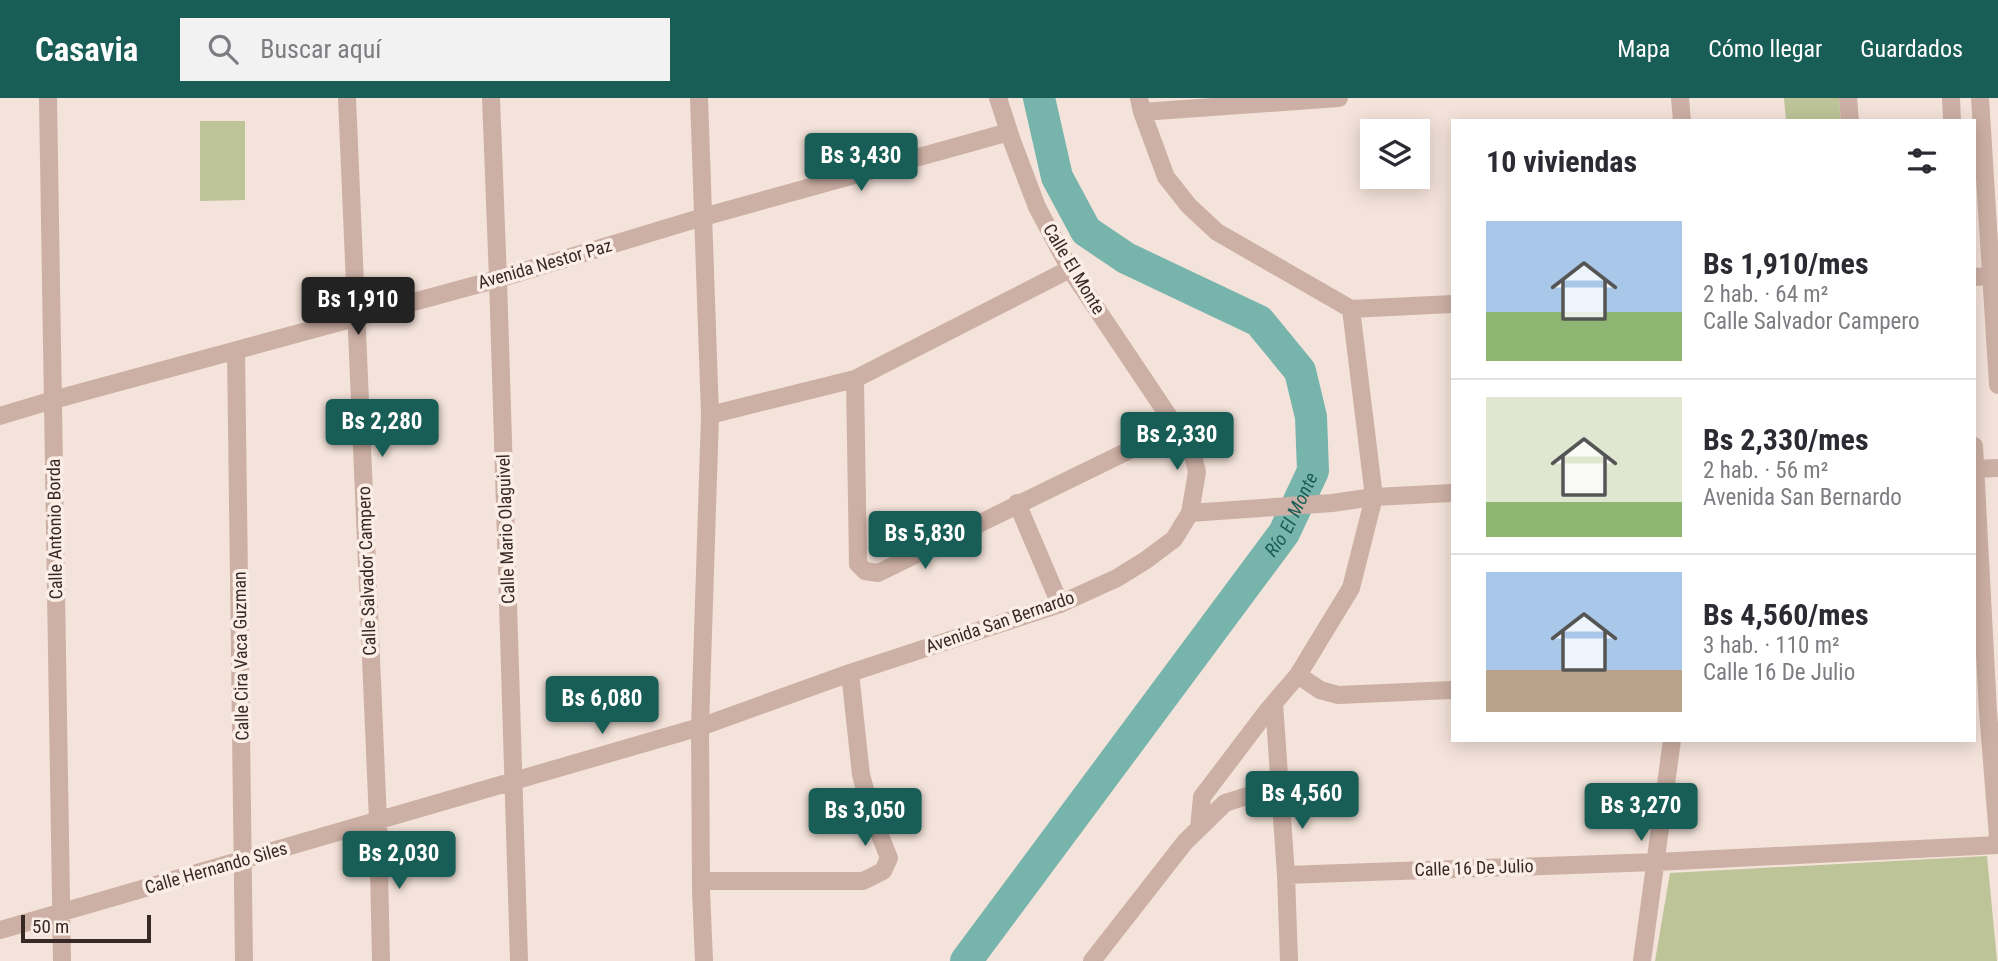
<!DOCTYPE html>
<html lang="es">
<meta charset="utf-8">
<style>
body{margin:0;font-family:"Roboto Condensed",sans-serif;background:#f2f2f3;color:#2b2b33;height:100vh;display:flex;flex-direction:column;font-size:26px;white-space:nowrap}
*{box-sizing:border-box;margin:0}
p{font-size:23px;color:#7c7c81}
.icon{flex:none;width:38px;height:38px;fill:none;stroke:currentColor;stroke-width:2;stroke-linecap:round;stroke-linejoin:round}
.map{position:relative;flex:1;overflow:hidden}
.side{position:absolute;left:1451px;top:21px;width:525px;height:623px;display:flex;flex-direction:column;background:#fff;border-radius:0px;box-shadow:0 4px 18px #0003}
.side>*{flex:none}
.buttons{position:absolute;left:1360px;top:21px;display:grid;gap:14px}
.buttons a{display:grid;place-items:center;width:70px;height:70px;border-radius:0px;background:#fff;box-shadow:0 4px 18px #0003;font-size:35px}
.scale{position:absolute;left:21px;bottom:18px;width:130px;box-sizing:border-box;padding-left:7px;border:4px solid #382927;border-top:0;font-size:19px;line-height:24px;white-space:nowrap;color:#382927;-webkit-text-stroke:5px #fbeee7;paint-order:stroke}
.price{position:absolute;translate:-50% -60px;padding:0 16px;border-radius:7px;background:#185e57;color:#fff;font-size:23px;line-height:46px;filter:drop-shadow(0 2px 4px #0008)}
.price::after{content:'';position:absolute;left:50%;top:42px;width:21px;height:16px;margin-left:-10px;background:inherit;clip-path:polygon(0 0,100% 0,50% 100%)}
.price.current{background:#222;color:#fff}
ul{padding:0;list-style:none}
li{display:flex;align-items:center;gap:21px;height:175px;padding:0 35px}
li+li{border-top:2px solid #e1e1e2}
li span{display:grid;place-items:center;flex:none;width:196px;height:140px;border-radius:0px;color:#555}
li>.icon{margin-inline-start:auto}
span .icon{width:84px;height:84px;fill:#fffc;stroke-width:1}
li b{font-size:30px}
h2{display:flex;justify-content:space-between;align-items:center;height:84px;padding:0 35px;font-size:30px}
header{display:flex;align-items:center;gap:42px;box-sizing:border-box;height:98px;padding:0 35px;background:#185e57;color:#fff}
header strong{font-size:33px}
nav{display:flex;gap:38px;margin-inline-start:auto;font-size:24px}
.search{width:490px;height:63px;background:#f2f2f3;display:flex;align-items:center;gap:18px;box-sizing:border-box;padding:0 24px;border-radius:0px;color:#7c7c81;font-size:26px}
.map>svg:first-child{display:block}
</style>
<header>
<strong>Casavia</strong>
<div class="search"><svg class="icon" aria-label="search" viewBox="0 0 24 24"><circle cx="10" cy="10" r="6"/><path d="M15 15l6 6"/></svg>Buscar aquí</div>
<nav><a>Mapa</a><a>Cómo llegar</a><a>Guardados</a></nav>
</header>
<div class="map">
<svg width="1998" height="863" viewBox="0 0 1998 863">
<rect width="100%" height="100%" fill="#f4e3da"/>
<!-- green -->
<path fill="#bdc498" d="M1784,0h55l2,23h-55z
M200,23h45v79l-45,1z
M1987,758l10,105h-342l15,-88z"/>
<g fill="none" stroke-linecap="round" stroke-linejoin="round">
<!-- river -->
<path stroke="#76b4ac" stroke-width="32" id="s1" d="M966,863l318,-428 29,-62 -2,-54 -11,-46 -41,-50 -133,-63 -40,-27 -29,-54 -18,-79"/>
<!-- minor -->
<path stroke="#cdb0a5" stroke-width="18" d="M48,0l14,863
M347,0l31,723 3,140
M491,0l7,181 21,682
M998,0l14,43 25,66 33,62 122,182 5,21 -7,41
M1139,0l3,14 24,65 23,29 28,26 134,77 23,188 -23,91 -53,87 -30,35 -66,87 -3,31
M1680,0l2,23
M1848,0l2,23
M1142,14l197,-14
M703,119l306,-85
M1974,179l18,-1
M1351,211l101,-5
M855,281l3,185 7,7 13,2 299,-146
M710,317l145,-36 215,-110
M1017,405l43,101
M1298,577l22,15 18,5 114,-5
M1274,605l12,172 3,86
M1286,777l370,-13 342,-17
M701,783h162l20,-10 6,-13 -16,-40 -12,-43 -11,-102
M0,832l700,-203 1,163 3,71
M1092,863l93,-119 40,-39 22,-7 33,-3
M1642,863l30,-221"/>
<!-- tertiary -->
<path stroke="#cdb0a5" stroke-width="18" d="M699,0l11,317 -10,312 150,-54 210,-69 57,-26 29,-18 28,-21 16,-26 142,-10 42,-6 78,-4
M1951,0l1,23
M1980,0l18,287
M236,253l8,610
M0,318l53,-16 445,-121 205,-62
M1974,348l14,265 10,126
M1974,371l24,-1"/>
</g>
<g text-anchor="middle" stroke-width="7" stroke-linejoin="round" paint-order="stroke">
<!-- street labels -->
<g font-size="18" fill="#382927" stroke="#fbeee7">
<text transform="translate(545 166) rotate(-16)" y="6">Avenida Nestor Paz</text>
<text transform="translate(1074 171) rotate(59)" y="6">Calle El Monte</text>
<text transform="translate(55 431) rotate(-91)" y="6">Calle Antonio Borda</text>
<text transform="translate(506 431) rotate(-92)" y="6">Calle Mario Olaguivel</text>
<text transform="translate(367 473) rotate(-92)" y="6">Calle Salvador Campero</text>
<text transform="translate(1000 524) rotate(-19)" y="6">Avenida San Bernardo</text>
<text transform="translate(241 558) rotate(-91)" y="6">Calle Cira Vaca Guzman</text>
<text transform="translate(216 770) rotate(-16)" y="6">Calle Hernando Siles</text>
<text transform="translate(1474 770) rotate(-2)" y="6">Calle 16 De Julio</text>
</g>
<!-- water labels -->
<g font-size="19" font-style="italic" fill="#185e57" stroke="#fbeee7">
<text dy="7" stroke="none"><textPath href="#s1" startOffset="553">Río El Monte</textPath></text>
</g>
</g>
</svg>
<div class="buttons">
<a><svg class="icon" aria-label="layers" viewBox="0 0 24 24"><path d="M12 4l9 5-9 5-9-5zM3 14l9 5 9-5"/></svg></a>
</div>
<div class="scale">50 m</div>
<b class="price" style="left:861px;top:95px">Bs 3,430</b>
<b class="price current" style="left:358px;top:239px">Bs 1,910</b>
<b class="price" style="left:382px;top:361px">Bs 2,280</b>
<b class="price" style="left:1177px;top:374px">Bs 2,330</b>
<b class="price" style="left:925px;top:473px">Bs 5,830</b>
<b class="price" style="left:602px;top:638px">Bs 6,080</b>
<b class="price" style="left:1302px;top:733px">Bs 4,560</b>
<b class="price" style="left:1641px;top:745px">Bs 3,270</b>
<b class="price" style="left:865px;top:750px">Bs 3,050</b>
<b class="price" style="left:399px;top:793px">Bs 2,030</b>
<section class="side">
<h2>10 viviendas<svg class="icon" aria-label="filters" viewBox="0 0 24 24"><path d="M4 7h16M4 17h16"/><circle cx="9" cy="7" r="2"/><circle cx="15" cy="17" r="2"/></svg></h2>
<ul>
<li><span style="background:linear-gradient(#a9c7e8 65%,#8fb573 0)"><svg class="icon" aria-label="home" viewBox="0 0 24 24"><path d="M3 11l9-7 9 7M6 9v11h12V9"/></svg></span><div><b>Bs 1,910/mes</b><p>2 hab. · 64 m²</p><p>Calle Salvador Campero</p></div></li>
<li><span style="background:linear-gradient(#dfe7d0 75%,#8fb573 0)"><svg class="icon" aria-label="home" viewBox="0 0 24 24"><path d="M3 11l9-7 9 7M6 9v11h12V9"/></svg></span><div><b>Bs 2,330/mes</b><p>2 hab. · 56 m²</p><p>Avenida San Bernardo</p></div></li>
<li><span style="background:linear-gradient(#a9c7e8 70%,#b9a48a 0)"><svg class="icon" aria-label="home" viewBox="0 0 24 24"><path d="M3 11l9-7 9 7M6 9v11h12V9"/></svg></span><div><b>Bs 4,560/mes</b><p>3 hab. · 110 m²</p><p>Calle 16 De Julio</p></div></li>
</ul>
</section>
</div>
